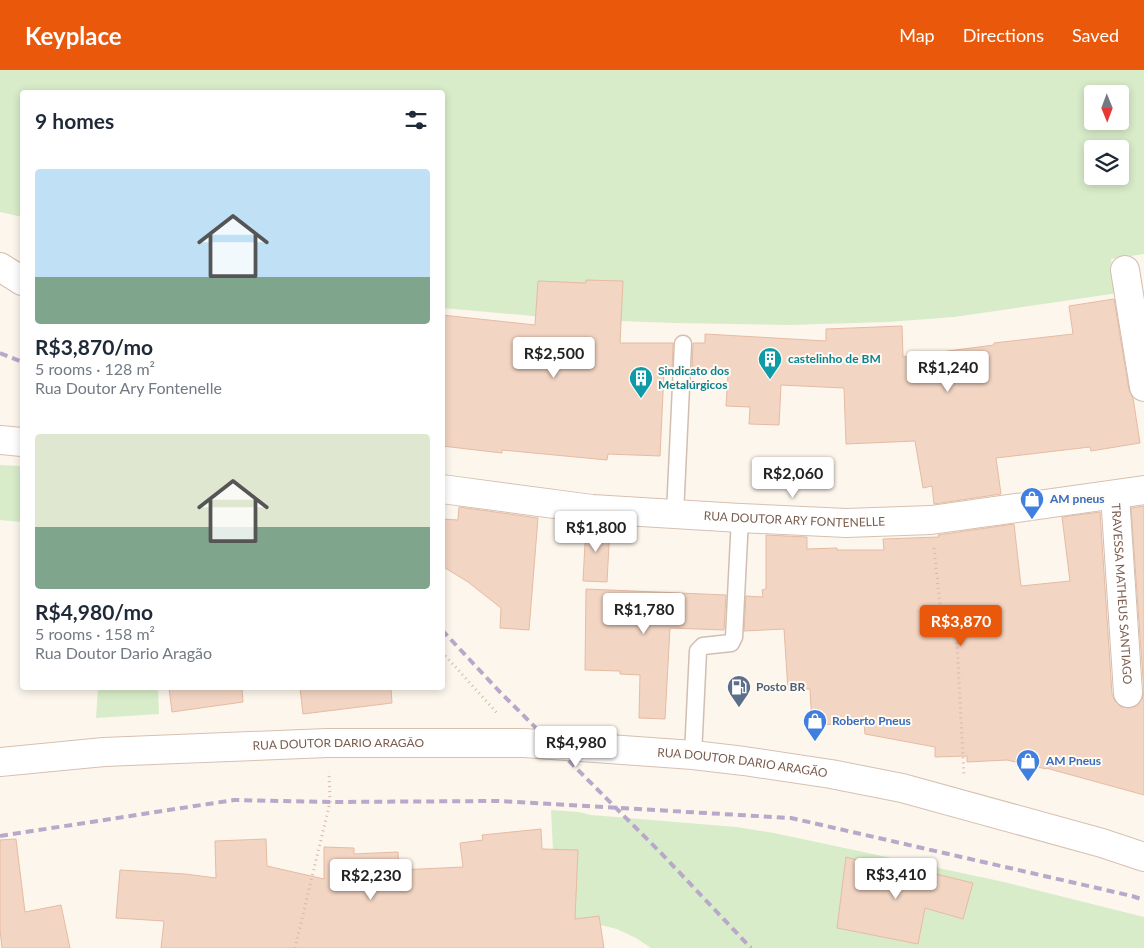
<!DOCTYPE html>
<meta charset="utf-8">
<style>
body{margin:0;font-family:Lato,sans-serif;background:#f6f6f7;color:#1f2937;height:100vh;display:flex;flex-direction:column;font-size:19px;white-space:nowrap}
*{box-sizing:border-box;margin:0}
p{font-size:16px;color:#747a83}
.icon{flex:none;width:28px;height:28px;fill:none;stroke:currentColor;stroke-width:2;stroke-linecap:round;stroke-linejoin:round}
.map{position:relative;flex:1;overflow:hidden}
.panel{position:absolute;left:20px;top:20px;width:425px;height:600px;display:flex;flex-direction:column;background:#fff;border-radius:5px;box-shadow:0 2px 8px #0003}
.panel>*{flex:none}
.needle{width:32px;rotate:179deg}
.tools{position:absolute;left:1084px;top:15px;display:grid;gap:10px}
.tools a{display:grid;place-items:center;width:45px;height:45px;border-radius:5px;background:#fff;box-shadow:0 2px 8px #0003;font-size:25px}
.price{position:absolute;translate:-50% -42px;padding:0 11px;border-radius:5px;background:#fff;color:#222;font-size:16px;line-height:32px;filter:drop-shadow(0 1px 2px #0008)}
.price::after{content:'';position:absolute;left:50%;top:30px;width:15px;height:11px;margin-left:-8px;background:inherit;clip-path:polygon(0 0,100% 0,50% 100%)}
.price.active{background:#ea580c;color:#fff}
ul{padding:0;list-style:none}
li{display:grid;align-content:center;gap:10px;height:265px;padding:0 15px}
li span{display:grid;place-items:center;height:155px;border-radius:5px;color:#555}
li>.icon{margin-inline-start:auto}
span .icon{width:90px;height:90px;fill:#fffc;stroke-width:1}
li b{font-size:21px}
h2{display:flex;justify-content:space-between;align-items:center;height:60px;padding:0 15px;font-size:21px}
header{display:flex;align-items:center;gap:30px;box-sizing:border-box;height:70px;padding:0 25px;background:#ea580c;color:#fff}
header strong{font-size:24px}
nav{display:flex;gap:28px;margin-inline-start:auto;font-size:18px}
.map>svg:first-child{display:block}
</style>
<header>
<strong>Keyplace</strong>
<nav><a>Map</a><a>Directions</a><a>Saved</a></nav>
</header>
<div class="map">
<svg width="1144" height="878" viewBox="0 0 1144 878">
<rect width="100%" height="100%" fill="#fdf6ec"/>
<!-- green -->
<path fill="#d8ecc9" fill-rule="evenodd" d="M0,0h1144v184l-33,5 7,34 -164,24 -66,5 -99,3 -115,-2 -108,-4 -123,-11 -1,-216h-420v125l-22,-5zM1092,24h28v27h-28zM1092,79h28v27h-28z
M0,395l22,1v56l-22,-2z
M98,618h60l1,26 -63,4z
M551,740l28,2 12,3 145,12 38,6 230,49 140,35v31h-493l-15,-10 -19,-9 -50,-12 -12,-26z"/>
<!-- building -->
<path fill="#f3d5c3" stroke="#e6bba3" d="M586,210l37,1 -3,62h53l-1,29h-8l-4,84 -52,-2 -1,6 -105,-10v3l-60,-7v-131l93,10 3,-44 48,2z
M1114,229l15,91 4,8 7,45 -49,8 -1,-4 -94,11 5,36 -67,10 -2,-18 -9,2 -8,-47 -69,3 -2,-56 -63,-3 -2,40 -30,-1 1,-17 -24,-1 2,-31 -36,-2 1,-30h12v-9l121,7v-12l76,-3 1,31 91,-12v-2l79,-9 -4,-28z
M1144,436v289l-98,-27v1l-39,-9 -40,2v-6l-32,1v-10l-70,-13 -1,-11 -52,2 -2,-36 -22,1 -4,-61 -40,2 2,-35 17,1 -1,-7 4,-1v-54l41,2v12l30,-1v2h47l-1,-11 56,-2 -1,-2 76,-11 7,62 49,-5 -8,-64 38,-5 12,182 3,7 6,6 9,1 7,-2 5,-7 2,-7 -13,-184z
M459,437l79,11 -9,112 -29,-2 1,-20 -33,-26 -26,-16v-47l16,1z
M586,454l24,2 -3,56 -24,-1z
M586,519l140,6 -2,35 -54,-2 -5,91 -26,-1 1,-43 -20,-1v-3l-35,-1z
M169,618h73l1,14 -71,10z
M300,618h91l1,15 -89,11z
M541,759l1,20 36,1 -3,69 24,-3 5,32h-443l3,-27 -48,-3 4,-48 65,4 31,4 -1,-37 51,-2 1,27 57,13v-32l30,1v6l44,-2 1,18 64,-3 -3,-24 23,-3 -1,-5z
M16,769l9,73 36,-7 9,43h-68l-2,-18v-90z
M846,787l47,13 1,-6 79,19 -10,36 -38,-11 -7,36 -81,-16z"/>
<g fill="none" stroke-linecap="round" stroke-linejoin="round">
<!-- service casing -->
<g stroke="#d1beb0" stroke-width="19">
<path id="service" d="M675,444l8,-170
M693,685l5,-104 5,-5 28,-3 3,-6 6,-119"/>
</g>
<!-- minor casing -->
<g stroke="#d1beb0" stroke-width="30">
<g id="minor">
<path d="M1125,200l19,117"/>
<path id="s1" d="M1115,425l13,198"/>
</g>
</g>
<!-- tertiary casing -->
<g stroke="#d1beb0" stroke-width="30">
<path id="tertiary" d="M0,197l22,14"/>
</g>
<!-- secondary casing -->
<g stroke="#d6c0b0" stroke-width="30">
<g id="secondary">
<path d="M0,370l22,2"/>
<path id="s2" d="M442,419l150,20 148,9 106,5 85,-3 213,-30"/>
<path id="s3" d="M0,692l104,-10 223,-9h197l169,12 51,6 87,13 71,14 200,55 42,14"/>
</g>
</g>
<!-- path -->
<path stroke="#d9b8a5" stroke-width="3" stroke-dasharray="1 4" stroke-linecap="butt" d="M934,478l8,77 14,-1 8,152
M442,582l55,61
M295,878l35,-146 -1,-30"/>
<!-- service -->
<use href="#service" stroke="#fff" stroke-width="16"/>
<!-- minor -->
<use href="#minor" stroke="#fff" stroke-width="28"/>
<!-- tertiary -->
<use href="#tertiary" stroke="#fff" stroke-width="28"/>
<!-- secondary -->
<use href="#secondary" stroke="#fff" stroke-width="28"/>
<!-- rail -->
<path stroke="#b9a8c9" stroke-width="4" stroke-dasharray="8 5" stroke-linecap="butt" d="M0,283l22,9
M442,560l57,61 162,162 90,95
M0,766l234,-36 96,2 169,-1 292,17 341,78 12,4"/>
</g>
<!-- icons -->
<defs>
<g id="building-pin" transform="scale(1.25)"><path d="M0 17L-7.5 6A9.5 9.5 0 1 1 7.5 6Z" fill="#0f9aa8" stroke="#fffaf3"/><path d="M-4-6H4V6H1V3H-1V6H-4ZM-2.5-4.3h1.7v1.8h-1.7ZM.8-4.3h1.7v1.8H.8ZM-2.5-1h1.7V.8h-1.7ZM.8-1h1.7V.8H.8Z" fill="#fff"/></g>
<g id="shop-pin" transform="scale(1.25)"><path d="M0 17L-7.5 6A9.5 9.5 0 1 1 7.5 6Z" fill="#3f7fe0" stroke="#fffaf3"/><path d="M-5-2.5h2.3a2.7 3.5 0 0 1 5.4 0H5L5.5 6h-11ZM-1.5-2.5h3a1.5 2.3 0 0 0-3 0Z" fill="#fff"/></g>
<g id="fuel-pin" transform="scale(1.25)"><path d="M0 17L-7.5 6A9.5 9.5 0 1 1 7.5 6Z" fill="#5c6f8a" stroke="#fffaf3"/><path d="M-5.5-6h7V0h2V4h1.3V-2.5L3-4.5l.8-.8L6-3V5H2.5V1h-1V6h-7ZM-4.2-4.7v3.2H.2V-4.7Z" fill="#fff"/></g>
</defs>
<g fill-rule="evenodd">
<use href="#building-pin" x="770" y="289"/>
<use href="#building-pin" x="641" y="308"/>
<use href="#shop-pin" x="1032" y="429"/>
<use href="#fuel-pin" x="739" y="617"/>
<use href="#shop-pin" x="815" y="651"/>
<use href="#shop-pin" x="1028" y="691"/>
</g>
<g text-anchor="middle" stroke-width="4" stroke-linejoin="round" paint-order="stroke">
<!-- culture labels -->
<g font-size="12" font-weight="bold" fill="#0d838f" stroke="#fffaf3" text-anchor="start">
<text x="788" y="293">castelinho de BM</text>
<text x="658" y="305">Sindicato dos<tspan x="658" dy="14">Metalúrgicos</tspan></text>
</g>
<!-- shop labels -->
<g font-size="12" font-weight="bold" fill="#366cbe" stroke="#fffaf3" text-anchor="start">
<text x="1050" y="433">AM pneus</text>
<text x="832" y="655">Roberto Pneus</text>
<text x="1046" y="695">AM Pneus</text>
</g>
<!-- street labels -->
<g font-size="12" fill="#7a5c4d" stroke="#fffaf3">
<text dy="4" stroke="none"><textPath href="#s2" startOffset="354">RUA DOUTOR ARY FONTENELLE</textPath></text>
<text dy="4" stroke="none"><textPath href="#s1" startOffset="99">TRAVESSA MATHEUS SANTIAGO</textPath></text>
<text dy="4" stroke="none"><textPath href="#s3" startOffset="339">RUA DOUTOR DARIO ARAGÃO</textPath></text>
<text dy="4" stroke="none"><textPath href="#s3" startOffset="744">RUA DOUTOR DARIO ARAGÃO</textPath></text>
</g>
<!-- service labels -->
<g font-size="12" font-weight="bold" fill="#4e5e75" stroke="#fffaf3" text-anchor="start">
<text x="756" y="621">Posto BR</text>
</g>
</g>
</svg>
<div class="tools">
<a><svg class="needle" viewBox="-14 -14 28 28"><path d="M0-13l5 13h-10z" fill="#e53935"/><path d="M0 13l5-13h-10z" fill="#747a83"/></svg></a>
<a><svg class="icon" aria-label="layers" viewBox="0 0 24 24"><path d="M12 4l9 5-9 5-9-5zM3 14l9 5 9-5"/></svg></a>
</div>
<b class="price" style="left:554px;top:309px">R$2,500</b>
<b class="price" style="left:948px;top:323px">R$1,240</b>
<b class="price" style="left:793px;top:429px">R$2,060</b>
<b class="price" style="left:596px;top:483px">R$1,800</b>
<b class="price" style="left:644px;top:565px">R$1,780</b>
<b class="price active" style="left:961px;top:577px">R$3,870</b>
<b class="price" style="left:576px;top:698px">R$4,980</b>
<b class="price" style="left:896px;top:830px">R$3,410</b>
<b class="price" style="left:371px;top:831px">R$2,230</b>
<section class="panel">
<h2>9 homes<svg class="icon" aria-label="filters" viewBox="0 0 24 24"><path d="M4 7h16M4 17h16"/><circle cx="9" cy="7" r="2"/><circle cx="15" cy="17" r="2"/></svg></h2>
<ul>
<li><span style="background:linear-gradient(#bfe0f5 70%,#7fa58c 0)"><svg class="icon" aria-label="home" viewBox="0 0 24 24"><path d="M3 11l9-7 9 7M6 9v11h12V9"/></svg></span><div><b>R$3,870/mo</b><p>5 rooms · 128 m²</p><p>Rua Doutor Ary Fontenelle</p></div></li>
<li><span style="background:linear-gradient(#dfe7d0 60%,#7fa58c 0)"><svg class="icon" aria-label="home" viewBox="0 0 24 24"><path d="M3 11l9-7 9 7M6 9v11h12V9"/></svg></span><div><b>R$4,980/mo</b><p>5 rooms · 158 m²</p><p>Rua Doutor Dario Aragão</p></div></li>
</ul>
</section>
</div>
